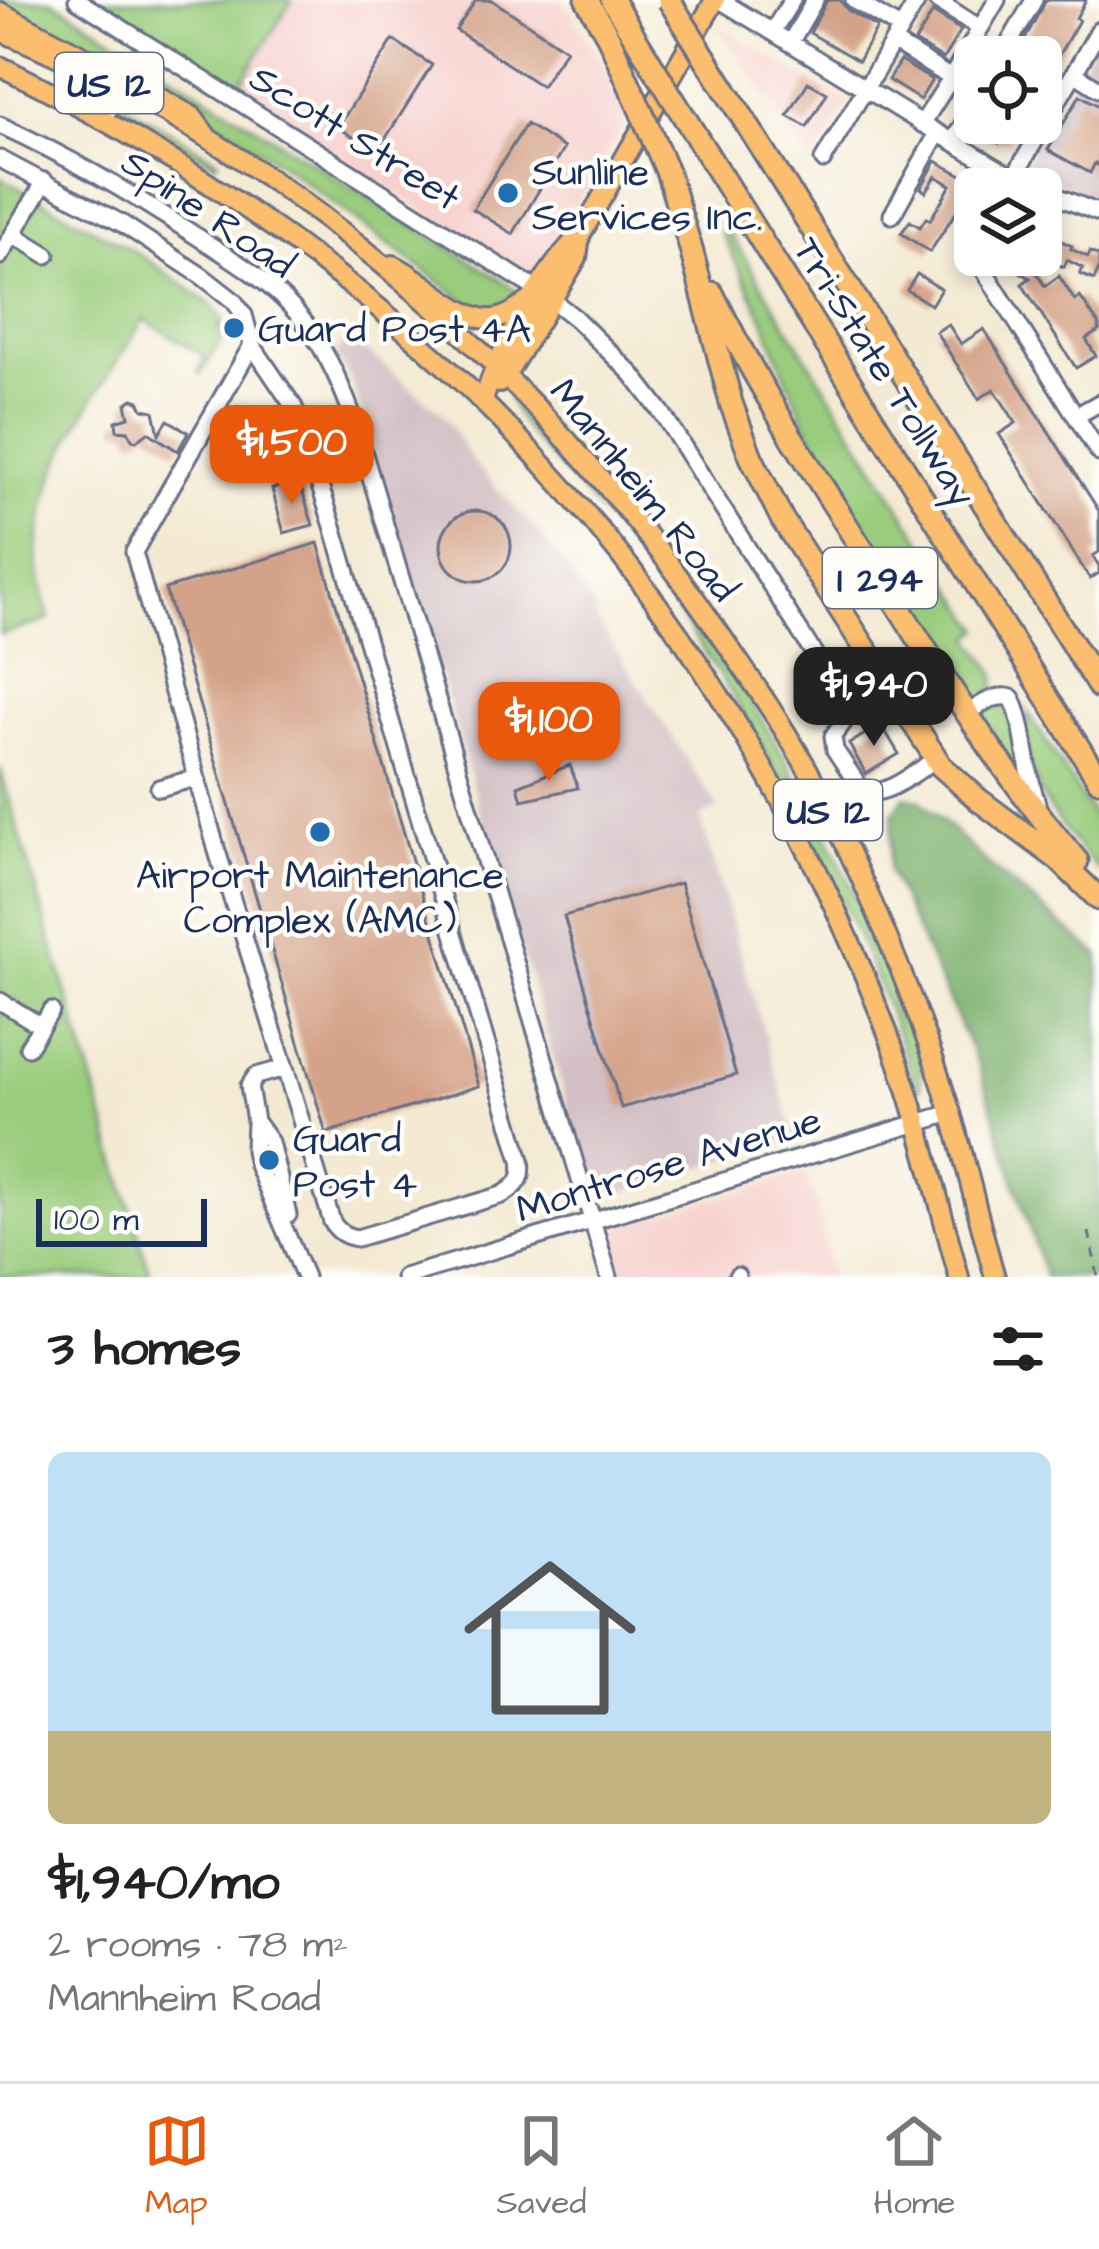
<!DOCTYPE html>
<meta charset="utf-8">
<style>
body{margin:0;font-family:"Architects Daughter",sans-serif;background:#f2f2f2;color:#222;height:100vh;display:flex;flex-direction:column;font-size:45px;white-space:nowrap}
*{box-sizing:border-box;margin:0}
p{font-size:39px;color:#767676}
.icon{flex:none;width:66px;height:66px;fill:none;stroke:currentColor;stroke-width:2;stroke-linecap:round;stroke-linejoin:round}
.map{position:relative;height:1277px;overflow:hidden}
.sheet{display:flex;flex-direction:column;background:#fff;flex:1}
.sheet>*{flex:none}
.fabs{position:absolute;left:954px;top:36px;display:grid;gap:24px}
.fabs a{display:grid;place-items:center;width:108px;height:108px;border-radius:18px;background:#fff;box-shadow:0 6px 18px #0003;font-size:60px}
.scale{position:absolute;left:36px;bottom:30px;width:171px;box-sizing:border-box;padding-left:12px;border:6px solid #1b2f5e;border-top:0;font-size:33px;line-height:42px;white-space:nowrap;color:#1b2f5e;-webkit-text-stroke:9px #fdfcf7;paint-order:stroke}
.price{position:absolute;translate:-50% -102px;padding:0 27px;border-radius:24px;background:#ea580c;color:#fff;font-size:39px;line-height:78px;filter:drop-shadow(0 3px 6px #0008)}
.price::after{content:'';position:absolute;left:50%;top:72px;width:36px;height:27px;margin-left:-18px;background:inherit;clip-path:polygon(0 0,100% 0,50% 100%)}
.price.active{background:#222;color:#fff}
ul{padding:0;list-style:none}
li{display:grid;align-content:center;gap:24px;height:636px;padding:0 48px}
li span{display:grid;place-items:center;height:372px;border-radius:18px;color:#555}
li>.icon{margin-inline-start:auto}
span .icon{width:216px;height:216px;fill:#fffc;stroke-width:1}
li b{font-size:51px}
h2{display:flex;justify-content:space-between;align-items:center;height:144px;padding:0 48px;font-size:51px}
.tab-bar{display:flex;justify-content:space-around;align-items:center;height:168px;border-top:3px solid #e0e0e0;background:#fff;font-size:33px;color:#767676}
.tab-bar a{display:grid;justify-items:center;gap:6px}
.tab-bar .active{color:#ea580c}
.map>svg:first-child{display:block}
</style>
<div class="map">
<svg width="1099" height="1277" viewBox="0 0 1099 1277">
<rect width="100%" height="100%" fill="#fdfcf7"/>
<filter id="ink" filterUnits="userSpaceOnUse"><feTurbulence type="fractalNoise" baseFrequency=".00833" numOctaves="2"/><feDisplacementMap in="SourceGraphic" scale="24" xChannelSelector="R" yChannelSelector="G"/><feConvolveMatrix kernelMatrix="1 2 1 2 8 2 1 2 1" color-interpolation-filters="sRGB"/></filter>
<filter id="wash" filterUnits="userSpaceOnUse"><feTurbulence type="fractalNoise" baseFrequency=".004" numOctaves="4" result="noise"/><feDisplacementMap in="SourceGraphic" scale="48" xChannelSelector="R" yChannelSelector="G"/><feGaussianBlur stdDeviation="2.7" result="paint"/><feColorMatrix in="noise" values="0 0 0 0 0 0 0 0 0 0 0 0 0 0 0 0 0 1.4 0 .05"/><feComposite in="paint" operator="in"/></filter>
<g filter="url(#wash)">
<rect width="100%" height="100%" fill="#f4ead3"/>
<!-- built -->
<path fill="#f7d0cd" d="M292,0h271l50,82 15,36 -97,162 -294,-191z
M717,25l132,78 -37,61z
M804,1173l14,33 13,71h-213l-6,-35 4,-10 9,-7z"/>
<!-- industrial -->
<path fill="#d2bec3" d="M1099,35v166l-77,-33z
M350,338l93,76 30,48 78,85 47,67 -3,3 123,191 -18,9 95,320 -189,61 -12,-13 -22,-64 -204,-691 -19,-53 -14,-24z"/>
<!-- green -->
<path fill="#99cc7c" stroke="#5a7e6d" stroke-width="3" d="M0,0h52l459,286 5,6 2,7 -2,4 -28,10 -15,-6 -195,-145 -133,-83 -145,-76z
M87,0h205l-55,89z
M119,101l99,59 -2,3 -103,-50z
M0,177l139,77 70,49 13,13 1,9h-5v4l5,1 -3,13 -19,31 -3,-3 7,-14 -61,-38c-44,71 -105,148 -106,236 0,22 6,44 11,65l-49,15z
M726,228l181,290 74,111 -10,9 21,30 4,8 -1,11 -11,11 -7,2 -9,-5 -13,-16 -120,-191 -49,-110 -22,-59 -43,-88z
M511,397c164,173 280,343 373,562 14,35 44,94 36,131l-3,-1c-60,-176 -141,-339 -249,-490 -29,-39 -60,-77 -92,-114 -25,-28 -54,-52 -67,-87z
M1003,702l6,3 3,6 8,66 -42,-63z
M1027,711l72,114v46c-26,-29 -57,-64 -68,-103 -5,-18 -3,-39 -4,-57z
M0,768l151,509h-151z"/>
<!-- forest -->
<path fill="#7ab06c" stroke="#4a7065" stroke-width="3" d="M905,796l15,4 71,67 108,88v322h-54l-67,-213 -89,-193 4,-57z"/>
<g id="blocks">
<!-- building -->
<path fill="#d4a288" d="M476,0h16l74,49 -25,37 -85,-56z
M827,0h13l8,10 29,18 -19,33 -48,-28z
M1046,0h40l-10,18 3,2 -38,66v-29h-26z
M933,12l28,18 -18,29 -28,-17z
M393,40l39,25 -55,87 -39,-25z
M900,61l32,19 -12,20 -32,-20z
M808,82l19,11 -20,34 -19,-11z
M1080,95l19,11v60l-4,-3 -5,10 -42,-23z
M977,123h42l-12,20 -6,-3 -2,3 -21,-10 -4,-4z
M526,124l38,24 -51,86 -40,-25z
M936,161l39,21 -45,70 -29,-19 9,-12 10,6 6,-9 4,2 21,-35 -15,-9 -10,16 -5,-4z
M1041,232l16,11 2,-3 13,6 -1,3 17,8 2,-5 9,4v13l-5,11 -14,-6 3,-6 -16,-8 -3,7 -23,-10z
M992,255h33l20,31 14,-10 16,25 5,-4 19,28v6l-13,8 10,17 -20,12 -54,-84 8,-6z
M917,274l24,15 -10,16 -24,-15z
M948,324l13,20 23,-15 115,182v41l-6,4 6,10v7l-9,6 -91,-145 17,-11 -22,-34 -15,10 -43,-67z
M133,399l6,2 4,8 11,2 5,23 9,-14 20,12 -10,19 -30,-19 -12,9 -4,-2 -4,-8 -11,-1 -1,-9 13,-4 -3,-13z
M299,481l14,44 -29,8 -12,-44z
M441 546a35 35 0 1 1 70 0a35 35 0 1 1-70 0Z
M318,543l161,543 -153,47 -161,-544z
M881,724l18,30 -33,20 -17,-30z
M570,765l8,23 -56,12 -4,-14z
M680,883l56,192 -115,33 -57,-192z"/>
</g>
</g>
<g filter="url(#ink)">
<use href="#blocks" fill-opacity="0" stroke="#677087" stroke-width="3"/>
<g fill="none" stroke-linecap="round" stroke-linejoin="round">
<!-- minor casing -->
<g stroke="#677087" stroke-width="21">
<path id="minor" d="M77,0l462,291
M720,0l218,133 75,44 26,12
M854,0l47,29
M936,0l44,28
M772,32l20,-32
M893,42l58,36 -29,46
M790,43l25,-43
M1001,57l33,-57
M1074,73l25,16
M951,78l46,-78
M103,119l18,-30
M0,125c67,31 131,68 193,109 36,23 74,45 103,78 27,31 43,67 57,105l256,860
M953,142l22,-40
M0,159l121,64 81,53 32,25 10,14 8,30 42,62 39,119 188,634c3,18 -3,26 -19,35l-145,43c-12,-2 -19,-6 -25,-16l-47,-154 -29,8 -7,10 6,35 -1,29 3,15 48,112
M823,160l95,-160
M1007,189l92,-159
M1041,190l58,23
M892,215l46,-82
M13,234l34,21
M975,247l-3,4 127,202
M0,256l45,-75
M552,300l23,18 57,56 30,39 185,293 -4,17 -10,13 2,14 28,42c24,5 52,-20 73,-33
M252,345l-118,207 83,299 68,217
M1076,416l23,-13
M966,714c15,-9 28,-21 46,-16 14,28 13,72 25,105
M159,788l37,-10
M0,1001l41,25
M28,1047l23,-36
M255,1121l15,21 18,73
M737,1276v1
M404,1277l547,-164"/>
</g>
<!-- major casing -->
<g stroke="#677087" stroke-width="24">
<path id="major" d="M0,12l135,71
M0,31c294,122 543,346 722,606 32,47 66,95 93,146 54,105 100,214 135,327 17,55 29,112 45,167
M0,66c421,206 709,513 881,950 34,84 54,174 78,261
M158,97l34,19 14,19
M393,265c29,13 63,51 94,54 16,2 31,-10 44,-19
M499,383l7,-8 71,-117 3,-22
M483,400c17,-50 60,-129 98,-166l134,-234"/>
</g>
<!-- highway casing -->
<g stroke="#677087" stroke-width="27">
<path id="highway" d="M587,0l22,38
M612,0l16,26
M731,99l368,588
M704,149l395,631
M667,171l24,78 40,154 20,54 31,62 159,247 38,34 79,59 41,40
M712,293c50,102 112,196 172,291 61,96 119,191 193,277"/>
</g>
<!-- path -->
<path stroke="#677087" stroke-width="3" stroke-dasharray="9 9" stroke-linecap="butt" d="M1089,1232l9,45"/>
<!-- minor -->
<use href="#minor" stroke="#fff" stroke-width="15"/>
<!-- major -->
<use href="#major" stroke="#fbbd6e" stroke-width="18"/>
<!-- highway -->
<use href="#highway" stroke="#fbbd6e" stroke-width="21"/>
<!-- highway-bridge casing -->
<g stroke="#677087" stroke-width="27" stroke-linecap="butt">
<path id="highway-bridge" d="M669,0l62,99
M628,26l76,123
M609,38l58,133"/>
</g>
<!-- highway-bridge -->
<use href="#highway-bridge" stroke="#fbbd6e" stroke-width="21"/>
</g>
</g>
<!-- markers -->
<g fill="#1f6fb2" stroke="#fdfcf7" stroke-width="4.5">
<circle cx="508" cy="193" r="12"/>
<circle cx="234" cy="328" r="12"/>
<circle cx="320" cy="832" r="12"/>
<circle cx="269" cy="1160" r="12"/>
</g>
<g text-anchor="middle" stroke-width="9" stroke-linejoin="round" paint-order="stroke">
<!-- shield labels -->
<g fill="#fdfcf7" stroke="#5f6c8c" stroke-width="3">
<rect x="55" y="53" width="108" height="60" rx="9"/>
<rect x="823" y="548" width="114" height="60" rx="9"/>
<rect x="774" y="780" width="108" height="60" rx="9"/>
</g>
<g font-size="36" font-weight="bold" fill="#1b2f5e">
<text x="109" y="96">US 12</text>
<text x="880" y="591">I 294</text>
<text x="828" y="823">US 12</text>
</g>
<!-- street labels -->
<g font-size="39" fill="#1b2f5e" stroke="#fdfcf7">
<text transform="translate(356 136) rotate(32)" y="14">Scott Street</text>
<text transform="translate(209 212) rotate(34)" y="14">Spine Road</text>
<text transform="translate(886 371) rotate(58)" y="14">Tri-State Tollway</text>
<text transform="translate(645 489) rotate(51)" y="14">Mannheim Road</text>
<text transform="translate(668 1163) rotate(-17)" y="14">Montrose Avenue</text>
</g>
<!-- poi labels -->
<g font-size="39" fill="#1b2f5e" stroke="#fdfcf7" text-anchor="start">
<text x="532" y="185">Sunline<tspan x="532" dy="45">Services Inc.</tspan></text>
<text x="258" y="342">Guard Post 4A</text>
<text x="320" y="888" text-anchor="middle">Airport Maintenance<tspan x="320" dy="45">Complex (AMC)</tspan></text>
<text x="293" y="1152">Guard<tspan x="293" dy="45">Post 4</tspan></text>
</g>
</g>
</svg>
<div class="fabs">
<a><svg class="icon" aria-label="locate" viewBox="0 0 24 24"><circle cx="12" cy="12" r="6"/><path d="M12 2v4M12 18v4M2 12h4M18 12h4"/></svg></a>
<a><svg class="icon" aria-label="layers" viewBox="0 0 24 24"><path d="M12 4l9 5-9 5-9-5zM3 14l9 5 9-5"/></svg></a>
</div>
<div class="scale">100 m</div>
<b class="price" style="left:292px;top:507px">$1,500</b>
<b class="price active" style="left:874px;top:749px">$1,940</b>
<b class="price" style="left:549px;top:784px">$1,100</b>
</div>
<section class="sheet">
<h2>3 homes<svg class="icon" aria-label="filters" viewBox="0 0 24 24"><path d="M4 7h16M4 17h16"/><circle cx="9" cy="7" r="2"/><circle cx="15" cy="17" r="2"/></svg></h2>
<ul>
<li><span style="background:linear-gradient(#bfe0f5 75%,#c2b280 0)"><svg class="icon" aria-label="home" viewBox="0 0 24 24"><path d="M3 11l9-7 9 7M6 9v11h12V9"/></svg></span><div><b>$1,940/mo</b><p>2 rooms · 78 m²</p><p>Mannheim Road</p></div></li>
</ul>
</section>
<nav class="tab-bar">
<a class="active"><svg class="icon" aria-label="map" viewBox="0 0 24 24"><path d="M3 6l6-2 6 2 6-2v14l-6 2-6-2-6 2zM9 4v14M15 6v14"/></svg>Map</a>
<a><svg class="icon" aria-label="saved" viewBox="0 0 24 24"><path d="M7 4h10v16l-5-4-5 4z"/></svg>Saved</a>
<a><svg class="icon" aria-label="home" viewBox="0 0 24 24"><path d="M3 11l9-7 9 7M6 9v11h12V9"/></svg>Home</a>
</nav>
